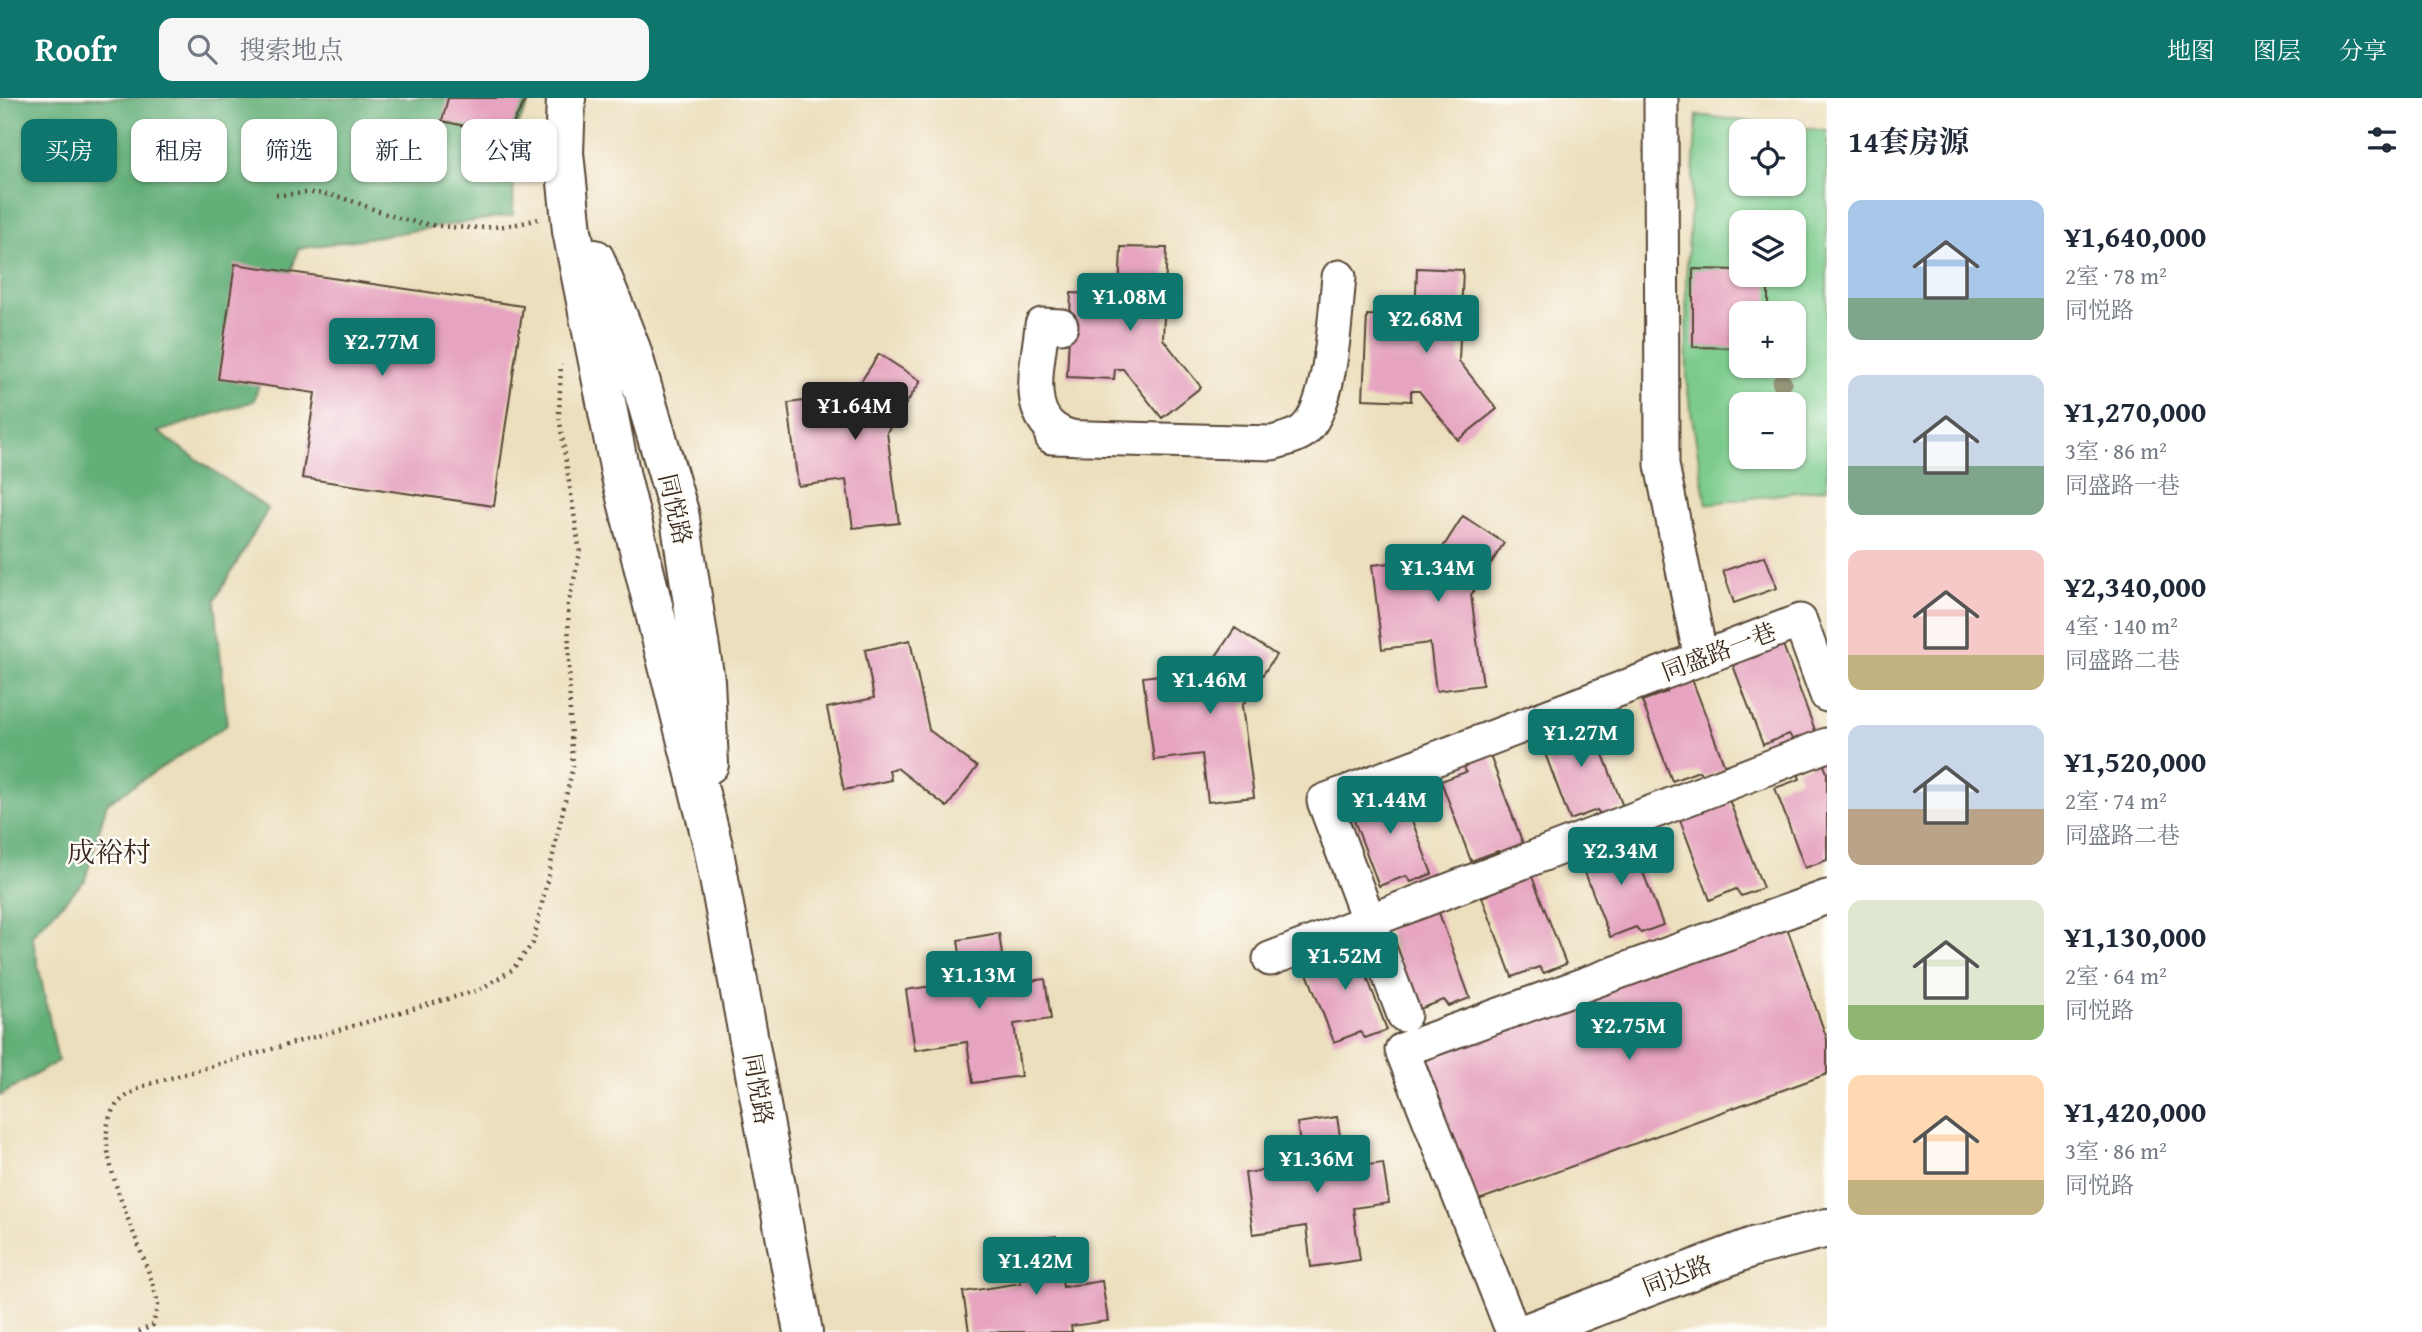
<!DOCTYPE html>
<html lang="zh">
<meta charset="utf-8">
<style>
body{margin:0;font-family:"Gentium Book Plus","Noto Serif SC",serif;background:#f6f6f7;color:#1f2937;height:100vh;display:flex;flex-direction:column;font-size:26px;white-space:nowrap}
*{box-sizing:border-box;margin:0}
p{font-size:23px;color:#747a83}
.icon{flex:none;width:38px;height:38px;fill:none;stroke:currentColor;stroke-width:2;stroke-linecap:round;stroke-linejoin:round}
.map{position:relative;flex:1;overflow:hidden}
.sheet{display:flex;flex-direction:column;background:#fff;width:595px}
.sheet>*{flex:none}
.banner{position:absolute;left:21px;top:21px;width:665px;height:63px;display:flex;gap:14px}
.controls{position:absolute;left:1729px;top:21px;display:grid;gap:14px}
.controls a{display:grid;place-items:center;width:77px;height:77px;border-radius:14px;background:#fff;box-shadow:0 2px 5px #0004;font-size:35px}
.price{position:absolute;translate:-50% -60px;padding:0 16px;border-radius:7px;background:#0f766e;color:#fff;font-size:23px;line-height:46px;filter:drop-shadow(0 2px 4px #0008)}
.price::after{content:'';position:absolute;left:50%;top:42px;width:21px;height:16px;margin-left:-10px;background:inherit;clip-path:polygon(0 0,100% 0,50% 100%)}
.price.on{background:#222;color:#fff}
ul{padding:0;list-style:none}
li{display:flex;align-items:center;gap:21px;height:175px;padding:0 21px}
li span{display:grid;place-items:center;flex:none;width:196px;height:140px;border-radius:14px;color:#555}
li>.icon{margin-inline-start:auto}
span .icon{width:84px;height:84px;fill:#fffc;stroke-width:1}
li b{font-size:30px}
h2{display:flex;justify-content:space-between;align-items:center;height:84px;padding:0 21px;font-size:30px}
.pill{padding:0 24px;border-radius:14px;background:#fff;box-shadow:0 2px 5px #0004;font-size:24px;line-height:63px}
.pill.on{background:#0f766e;color:#fff}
header{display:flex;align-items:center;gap:42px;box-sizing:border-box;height:98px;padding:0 35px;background:#0f766e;color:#fff}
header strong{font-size:33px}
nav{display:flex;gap:38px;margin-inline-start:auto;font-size:24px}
.search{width:490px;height:63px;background:#f6f6f7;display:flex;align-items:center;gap:18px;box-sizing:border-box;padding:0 24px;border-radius:14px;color:#747a83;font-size:26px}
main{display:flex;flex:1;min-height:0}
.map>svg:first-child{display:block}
</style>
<header>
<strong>Roofr</strong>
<div class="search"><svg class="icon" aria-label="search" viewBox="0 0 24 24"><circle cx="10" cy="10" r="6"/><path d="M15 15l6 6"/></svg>搜索地点</div>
<nav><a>地图</a><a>图层</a><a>分享</a></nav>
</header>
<main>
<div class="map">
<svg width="1827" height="1234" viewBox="0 0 1827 1234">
<rect width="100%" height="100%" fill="#fdfcf7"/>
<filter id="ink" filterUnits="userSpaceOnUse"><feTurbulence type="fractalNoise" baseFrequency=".0143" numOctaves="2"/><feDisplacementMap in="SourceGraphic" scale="14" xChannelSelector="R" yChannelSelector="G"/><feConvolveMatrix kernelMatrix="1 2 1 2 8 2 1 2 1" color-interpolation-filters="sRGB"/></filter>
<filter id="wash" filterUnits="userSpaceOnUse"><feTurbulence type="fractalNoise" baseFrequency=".00686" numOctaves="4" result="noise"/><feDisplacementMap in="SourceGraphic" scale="28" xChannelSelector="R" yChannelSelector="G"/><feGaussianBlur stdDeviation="1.57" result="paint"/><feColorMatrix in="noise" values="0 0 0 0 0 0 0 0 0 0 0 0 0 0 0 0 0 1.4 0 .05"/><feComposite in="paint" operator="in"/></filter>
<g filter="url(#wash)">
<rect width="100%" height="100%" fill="#ecdfbd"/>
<!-- green -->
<path fill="#7bcb8c" stroke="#5b7a55" stroke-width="2" fill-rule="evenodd" d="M1697,17l130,16v357l-121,16 -19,-118 -1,-107zM1741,33h53v53h-53zM1741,124h53v53h-53zM1741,215h53v53h-53zM1741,306h53v53h-53z"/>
<!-- forest -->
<path fill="#64af78" stroke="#506c4b" stroke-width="2" d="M0,0h532l-17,31 -2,86 -215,34 -44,152 -96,31 110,77 -53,91 12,125 -120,78 -22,77 -53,55 26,126 -58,35z"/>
<g id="blocks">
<!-- building -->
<path fill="#e6a4c0" d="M448,0h79l-12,21 -13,38 -34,-9 6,-20 -32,-7z
M1121,149l46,1 -4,91 38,48 -39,31 -39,-49h-8l-1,10 -47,-2 4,-84 48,2z
M235,166l288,42 -29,200 -192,-28 13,-85 -97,-14z
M1417,170l46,2 -4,91 38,48 -39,31 -39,-49h-8v10l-48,-2 4,-84 48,2z
M1693,171l48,1v5h27v38h-27v35l-48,-1z
M879,256l42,27 -34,51 12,91 -46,5 -7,-48 -48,6 -10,-83 47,-6 1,10 9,-1z
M1463,418l41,27 -33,52 12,90 -47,6 -6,-48 -48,6 -10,-84 47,-5 1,10 9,-1z
M1765,458l12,32 -43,15 -11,-32z
M1235,530l41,27 -34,51 12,91 -46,5 -6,-48 -48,6 -11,-83 48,-6 1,10 8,-1z
M1780,539l36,96 -22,8 -5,-7 -26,11 -30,-80 25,-9 -3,-9z
M910,542l19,90 48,37 -30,40 -50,-39 -8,2 2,10 -47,10 -17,-82 47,-10 -9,-48z
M1690,576l36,95 -22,8 -5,-6 -27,10 -30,-80 25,-9 -3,-9z
M1587,614l36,95 -21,9 -5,-6 -27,10 -30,-80 25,-10 -3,-8z
M1489,655l36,96 -21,8 -6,-6 -27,10 -30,-80 25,-9 -3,-9z
M1822,662l5,13v87l-22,8 -30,-80 25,-9 -3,-9z
M1396,680l36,96 -21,8 -5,-6 -27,10 -30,-79z
M1726,694l37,96 -22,8 -5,-7 -26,11 -30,-80 24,-10 -3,-8z
M1627,732l36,95 -22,8 -5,-6 -26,10 -31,-80z
M1529,771l37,95 -22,9 -5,-6 -27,10 -30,-80 25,-10 -3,-8z
M1435,804l35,96 -21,8 -5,-6 -27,10 -30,-80z
M1785,824l42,117v35l-354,128 -53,-147z
M999,835l7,51 39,-5 6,40 -37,5 7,52 -48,7 -6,-41 -52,8 -9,-60 58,-9 -6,-41z
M1351,836l36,96 -22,8 -5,-6 -26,10 -31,-79z
M1337,1019l8,51 38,-5 6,40 -36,5 7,52 -49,7 -5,-41 -53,8 -8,-61 58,-8 -6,-42z
M1056,1138l7,51 39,-6 6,40 -37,5 1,6h-103l-6,-40 58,-9 -6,-42z"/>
</g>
</g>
<g filter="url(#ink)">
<use href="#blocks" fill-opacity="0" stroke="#564536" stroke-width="2"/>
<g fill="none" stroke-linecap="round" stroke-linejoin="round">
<!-- street casing -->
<g stroke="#564536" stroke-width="37">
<path id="street" d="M1661,0l1,367 39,194
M1061,228l-19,-1c-4,43 -23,102 34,113
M1052,339l220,6c10,-3 21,-5 30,-11 30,-22 33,-119 37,-155
M1270,861l557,-214
M1404,917l-80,-214 476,-180 27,74
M1513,1234l-111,-282 425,-153"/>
</g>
<!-- secondary casing -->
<g stroke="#564536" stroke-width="42">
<path id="secondary" d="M566,0l-2,55 8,78 49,246 92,369 90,486
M595,161l36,90 48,163 26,169 4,83
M1529,1234l224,-85 74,-19"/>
</g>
<!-- path -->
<path stroke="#564536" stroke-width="4.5" stroke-dasharray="2 5" stroke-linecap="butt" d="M276,97c16,0 33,-4 48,-1 26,4 47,15 71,23 44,13 100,15 143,2
M139,1234l14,-7 5,-20c-8,-49 -69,-149 -46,-193 7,-14 21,-20 34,-27l333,-95 33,-20 21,-27 40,-177 -3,-46 -2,-115 12,-52 -21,-137 2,-52"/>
<!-- street -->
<use href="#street" stroke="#fff" stroke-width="33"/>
<!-- secondary -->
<use href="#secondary" stroke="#fff" stroke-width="38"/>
</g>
<!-- trees -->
<circle fill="#959678" cx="1782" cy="285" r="10"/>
</g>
<g text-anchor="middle" stroke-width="5" stroke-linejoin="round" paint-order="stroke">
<!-- street labels -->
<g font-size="24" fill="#3b2a1e" stroke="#fdfcf7">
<text transform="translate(675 411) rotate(77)" y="8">同悦路</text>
<text transform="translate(1719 554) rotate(-21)" y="8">同盛路一巷</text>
<text transform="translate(758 991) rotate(80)" y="8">同悦路</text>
<text transform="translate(1677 1178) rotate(-21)" y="8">同达路</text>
</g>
<!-- quarter labels -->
<g font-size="28" fill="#3b2a1e" stroke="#fdfcf7">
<text x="109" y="764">成裕村</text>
</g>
</g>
</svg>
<div class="controls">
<a><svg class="icon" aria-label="locate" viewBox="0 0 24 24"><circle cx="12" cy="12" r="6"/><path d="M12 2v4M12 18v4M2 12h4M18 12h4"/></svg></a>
<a><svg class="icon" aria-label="layers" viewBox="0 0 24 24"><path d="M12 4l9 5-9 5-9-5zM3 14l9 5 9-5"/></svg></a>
<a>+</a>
<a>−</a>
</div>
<b class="price" style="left:1130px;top:235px">¥1.08M</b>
<b class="price" style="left:1426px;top:257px">¥2.68M</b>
<b class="price" style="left:382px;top:280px">¥2.77M</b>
<b class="price on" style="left:855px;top:344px">¥1.64M</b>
<b class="price" style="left:1438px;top:506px">¥1.34M</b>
<b class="price" style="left:1210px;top:618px">¥1.46M</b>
<b class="price" style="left:1581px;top:671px">¥1.27M</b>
<b class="price" style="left:1390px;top:738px">¥1.44M</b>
<b class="price" style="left:1621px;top:789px">¥2.34M</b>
<b class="price" style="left:1345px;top:894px">¥1.52M</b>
<b class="price" style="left:979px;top:913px">¥1.13M</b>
<b class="price" style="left:1629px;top:964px">¥2.75M</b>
<b class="price" style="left:1317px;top:1097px">¥1.36M</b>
<b class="price" style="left:1036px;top:1199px">¥1.42M</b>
<div class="banner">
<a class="pill on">买房</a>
<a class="pill">租房</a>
<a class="pill">筛选</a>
<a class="pill">新上</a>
<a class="pill">公寓</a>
</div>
</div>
<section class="sheet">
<h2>14套房源<svg class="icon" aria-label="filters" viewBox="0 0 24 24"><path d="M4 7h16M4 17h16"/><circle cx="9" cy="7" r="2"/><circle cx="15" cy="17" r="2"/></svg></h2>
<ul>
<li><span style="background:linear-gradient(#a9c7e8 70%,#7fa58c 0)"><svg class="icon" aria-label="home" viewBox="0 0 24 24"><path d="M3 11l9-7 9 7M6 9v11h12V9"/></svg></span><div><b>¥1,640,000</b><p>2室 · 78 m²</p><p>同悦路</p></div></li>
<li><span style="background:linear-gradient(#c9d6e8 65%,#7fa58c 0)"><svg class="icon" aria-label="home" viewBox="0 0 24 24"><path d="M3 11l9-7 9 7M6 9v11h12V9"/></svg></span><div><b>¥1,270,000</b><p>3室 · 86 m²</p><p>同盛路一巷</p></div></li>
<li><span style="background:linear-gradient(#f6c9c9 75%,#c2b280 0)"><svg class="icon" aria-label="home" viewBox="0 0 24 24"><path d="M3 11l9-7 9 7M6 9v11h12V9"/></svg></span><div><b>¥2,340,000</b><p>4室 · 140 m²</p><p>同盛路二巷</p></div></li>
<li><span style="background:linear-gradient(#c9d6e8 60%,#b9a48a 0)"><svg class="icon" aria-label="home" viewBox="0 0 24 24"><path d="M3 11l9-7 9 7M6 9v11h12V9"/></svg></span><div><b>¥1,520,000</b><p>2室 · 74 m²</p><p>同盛路二巷</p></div></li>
<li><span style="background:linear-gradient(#dfe7d0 75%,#8fb573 0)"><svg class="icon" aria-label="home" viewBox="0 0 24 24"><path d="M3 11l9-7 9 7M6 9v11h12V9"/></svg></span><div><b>¥1,130,000</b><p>2室 · 64 m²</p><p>同悦路</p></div></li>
<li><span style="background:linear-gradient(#ffd9b3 75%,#c2b280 0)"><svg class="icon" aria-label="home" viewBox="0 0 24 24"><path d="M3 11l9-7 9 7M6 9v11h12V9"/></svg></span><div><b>¥1,420,000</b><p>3室 · 86 m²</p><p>同悦路</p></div></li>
</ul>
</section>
</main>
